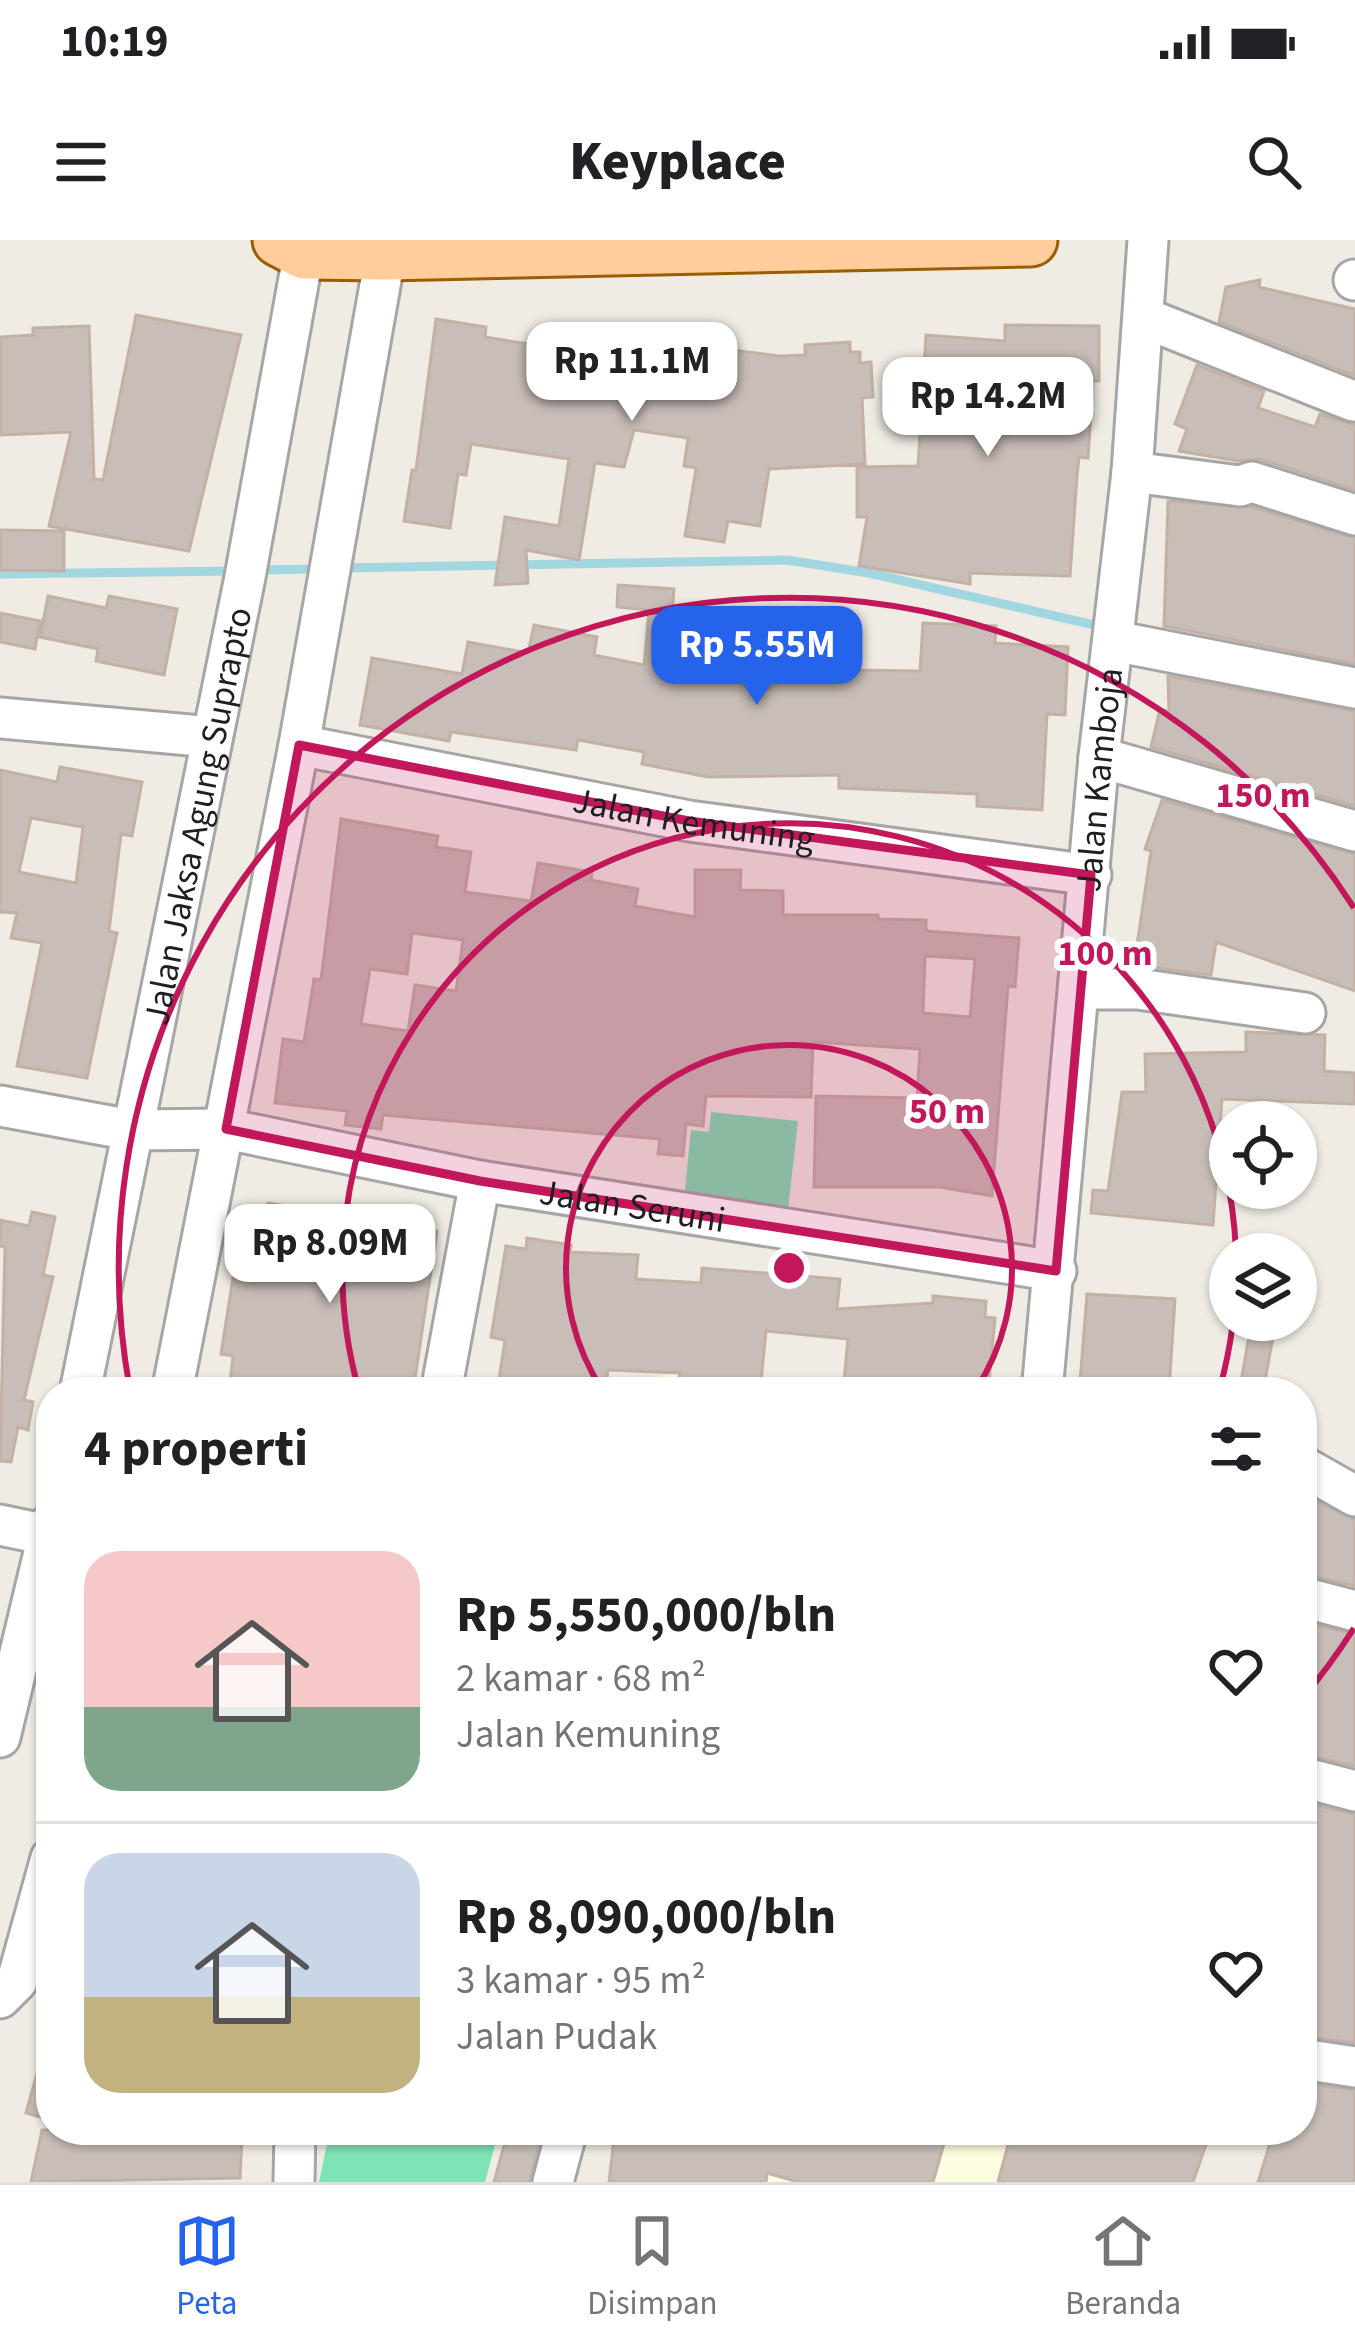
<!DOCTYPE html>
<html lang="id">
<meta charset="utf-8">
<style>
body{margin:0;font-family:"Source Sans 3",sans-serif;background:#f6f6f6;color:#202124;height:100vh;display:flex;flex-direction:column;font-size:45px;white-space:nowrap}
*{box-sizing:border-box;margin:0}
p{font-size:39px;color:#757577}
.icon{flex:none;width:66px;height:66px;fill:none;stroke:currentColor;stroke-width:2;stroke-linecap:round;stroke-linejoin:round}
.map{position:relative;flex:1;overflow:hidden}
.panel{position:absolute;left:36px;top:1137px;width:1281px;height:768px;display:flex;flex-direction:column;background:#fff;border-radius:48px;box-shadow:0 3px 9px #0004}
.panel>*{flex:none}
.controls{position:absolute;left:1209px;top:861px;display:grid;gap:24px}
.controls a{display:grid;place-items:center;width:108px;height:108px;border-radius:50%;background:#fff;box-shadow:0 3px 9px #0004;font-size:60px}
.price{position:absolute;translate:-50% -102px;padding:0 27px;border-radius:24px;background:#fff;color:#222;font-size:39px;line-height:78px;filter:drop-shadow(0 3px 6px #0008)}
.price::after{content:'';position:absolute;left:50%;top:72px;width:36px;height:27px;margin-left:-18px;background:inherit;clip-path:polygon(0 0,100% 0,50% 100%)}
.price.selected{background:#2563eb;color:#fff}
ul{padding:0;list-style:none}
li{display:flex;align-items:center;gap:36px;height:300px;padding:0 48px}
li+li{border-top:3px solid #e0e0e0}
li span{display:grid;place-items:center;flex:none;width:336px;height:240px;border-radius:36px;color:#555}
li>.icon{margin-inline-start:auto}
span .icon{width:144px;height:144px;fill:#fffc;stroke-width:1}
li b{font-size:51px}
h2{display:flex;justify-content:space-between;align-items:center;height:144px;padding:0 48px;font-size:51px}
.status{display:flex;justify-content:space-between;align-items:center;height:84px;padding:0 60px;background:#fff;direction:ltr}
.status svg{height:33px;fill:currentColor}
header{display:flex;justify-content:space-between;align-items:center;height:156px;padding:0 48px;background:#fff;font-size:54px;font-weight:800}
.dock{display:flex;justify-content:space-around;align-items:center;height:168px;border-top:3px solid #e0e0e0;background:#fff;font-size:33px;color:#757577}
.dock a{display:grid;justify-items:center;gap:6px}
.dock .selected{color:#2563eb}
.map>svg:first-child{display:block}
</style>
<div class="status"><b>10:19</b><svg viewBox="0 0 49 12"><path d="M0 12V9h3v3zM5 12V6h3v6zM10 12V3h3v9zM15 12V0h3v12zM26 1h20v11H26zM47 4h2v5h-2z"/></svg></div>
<header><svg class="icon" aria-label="menu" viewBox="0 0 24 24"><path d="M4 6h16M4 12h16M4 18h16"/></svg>Keyplace<svg class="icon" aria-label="search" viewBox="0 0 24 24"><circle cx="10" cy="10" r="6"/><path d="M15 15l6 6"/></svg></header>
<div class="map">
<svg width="1355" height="1942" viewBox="0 0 1355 1942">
<rect width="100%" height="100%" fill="#f0ece4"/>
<!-- education -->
<path fill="#fffddf" d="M687,1131l121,10 42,11h-245l1,-6z
M695,1890h281l179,52h-453z"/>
<!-- pitch -->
<path fill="#7ee3b6" d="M711,872l87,9 -10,89 -104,-11 7,-69 18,2z
M330,1890h169l-14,52h-166z"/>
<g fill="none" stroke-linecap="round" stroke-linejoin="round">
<!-- stream -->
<path stroke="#a2d6e0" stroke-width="9" d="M341,328l446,-8 82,13 234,54
M257,330l62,-1
M0,334l235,-3"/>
</g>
<!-- building -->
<path fill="#c8bdb7" stroke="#c3b1a6" stroke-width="3" fill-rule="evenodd" d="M1260,40l-1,7 96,22v67l-136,-54 7,-35z
M136,75l105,20 -52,216 -140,-25 22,-94 -71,3v-98l33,-2v-7l56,-2 5,153 9,1z
M436,79l50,8 -1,10 156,25 4,-23 134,17 26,-1v-10l45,-3v10h10v11l11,-1 2,35 -11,1 3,66 -96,5 -9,57 -32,-5 -4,21 -39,-6 11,-68 -12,-2 4,-28 -54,-8 -10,37 -29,-4 -16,97 -53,-10 2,33 -33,2 10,-68 54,9 10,-67 -98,-15 -5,31 -8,-1 -8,54 -46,-7 8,-51h4z
M1005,85l94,1v55h-6l-5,77 -9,-1 -2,19 -7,100 -100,-3v11l-111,-18 8,-49h-10v-50l61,-1 8,-131 79,6z
M1197,125l67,26 -6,17 57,19 5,-13 35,11v65l-96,-31 -21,2 -59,-10 8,-22 -12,-5z
M1168,261l84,6 103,31v126l-191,-38z
M0,290l64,1v40l-64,-1z
M618,345l56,4 -6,80 102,20 1,-28h27v-24l52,1v32l70,1 3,-48 73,3 -1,17 73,4 -3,68 -18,-1 -5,96 -65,-4v-12l-138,-6v-13l-131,2 -66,-13 2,-12 -66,-12 -2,10 -125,-18 -2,9 -89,-16 12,-67 90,16 6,-32 60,11 6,-28 63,12 -3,18 50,10 5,-55 -32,-3z
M48,356l58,12 3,-12 68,13 -13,66 -68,-14 2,-12 -58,-12z
M0,373l40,8 -5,28 -35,-7z
M1168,436l187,35v95l-204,-59 9,-38 9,3z
M60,527l82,15 -10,54 -11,-2 -12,97 8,2 -30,145 -70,-12 25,-123 -31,-5 6,-25 -17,-1v-142l57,12zM31,578l52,9 -7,56 -57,-11z
M1162,560l193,54v137l-139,-49 -5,33 -77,-10 17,-114 -6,-2z
M341,579l97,17 -2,11 35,5 -6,40 66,9 7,-38 54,9 -1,8 47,9 -3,17 60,11v-47h46l-1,20 43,1v24h95v4l48,1v11l93,7 -4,49 -7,-1 -16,210 -53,-9h-125l2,-91 101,2 3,-49 -107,-7 -2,55 -105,-1 -3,30 -17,-2 -3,32 -25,-2 2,-15 -277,-24 -2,14 -36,-4 2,-14 -72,-8 8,-64 21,3 10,-63 7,1zM412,693l51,7 -7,51 -41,-6 -7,46 -47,-7 9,-55 37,5zM925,716l50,3 -5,58 -47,-4z
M1246,792l79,3 -1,36 31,2v31l-133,-5 -9,126 -122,-12 2,-23 15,1 14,-99h24l-1,-38 101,-2z
M268,963l169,28 -24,161h-184l4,-36 -12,-2 12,-76 22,4z
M32,972l23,5 -12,58 10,2 -29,123 9,2 -5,28 -10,-3 -7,35 -11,-1 5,-214 -5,-1v-26l29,6z
M527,998l44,7 -1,7 68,3 -2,24 65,4 1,-15 138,11 -3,30 96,-6v-7l53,5 -1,16 10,1 -7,74h-145l5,-53 -82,-8 -6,61h-82l2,-19 -72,-3 -3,22h-108l8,-52 -14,-3 15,-91 20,3z
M1087,1054l88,5 -6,91 -89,-8z
M1252,1080h24l-13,72h-24z
M1302,1254l53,26v66l-53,-12z
M1302,1382l53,12v132l-53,-12z
M1302,1562l53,12v229l-53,-7z
M44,1808l7,1v71l-25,-7z
M1302,1843l53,7v92h-97l16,-52h28z
M42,1890h184v7l16,1 -2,40 -209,4z
M615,1890h333l-15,52h-135l-31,-9 -1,9h-157z
M1012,1890h199l-18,52h-195z
M508,1891l32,8 -10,43h-36z"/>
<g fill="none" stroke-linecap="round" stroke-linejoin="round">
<!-- minor casing -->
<g stroke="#a6a6a6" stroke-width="45">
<g id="minor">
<path d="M1354,40h1"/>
<path d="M1145,78l208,83"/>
<path d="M1132,232l108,14 12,-4 103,33"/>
<path d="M1114,401l241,47"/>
<path d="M0,478l212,19"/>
<path id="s1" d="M299,505l390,76 402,54"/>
<path d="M1099,517l256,74"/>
<path d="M1081,749h57l167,24"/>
<path id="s2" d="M0,866l131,24 95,-1 254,52 576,90"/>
<path id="s3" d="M80,1152l165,-815 61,-337"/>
<path d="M172,1152l127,-647 89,-505"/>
<path d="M441,1152l39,-211"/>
<path id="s4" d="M1042,1152l57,-635 33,-285 16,-232"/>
<path d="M1302,1226l53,30"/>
<path d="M0,1285l48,10"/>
<path d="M1302,1357l53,14"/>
<path d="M0,1497l51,-214"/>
<path d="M1302,1537l53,14"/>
<path d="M0,1758l17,-17 34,-123"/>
<path d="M1302,1819l53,8"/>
<path d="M294,1942l1,-52"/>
<path d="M553,1942l14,-52"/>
</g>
</g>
<!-- major casing -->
<g stroke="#9a5d00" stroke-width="57">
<path id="major" d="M279,0l25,13 82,1 645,-14"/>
</g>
<!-- minor -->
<use href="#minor" stroke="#fff" stroke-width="39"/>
<!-- major -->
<use href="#major" stroke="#ffcd9b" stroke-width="51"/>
</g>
<!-- marked area -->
<path fill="#c2185b" fill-opacity="0.2" stroke="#c2185b" stroke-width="9" stroke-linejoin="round" d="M299,505l390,76 402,54 -35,396 -576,-90 -254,-52z"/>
<!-- distance rings -->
<g fill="none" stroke="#c2185b" stroke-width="6">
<path d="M603 1151A223 223 0 1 1 975 1151"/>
<path d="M1233 1082A447 447 0 0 1 1219 1151M359 1151A447 447 0 1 1 1236 1012"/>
<path d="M1354 1388A670 670 0 0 1 1302 1459M130 1150A670 670 0 0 1 1354 668"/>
</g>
<g text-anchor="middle" stroke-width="12" stroke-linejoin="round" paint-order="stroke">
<!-- street labels -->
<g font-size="36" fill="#1f1f1f" stroke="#fff">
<text dy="13" stroke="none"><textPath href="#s4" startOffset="615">Jalan Kamboja</textPath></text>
<text dy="13" stroke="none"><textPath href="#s3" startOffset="588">Jalan Jaksa Agung Suprapto</textPath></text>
<text dy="13" stroke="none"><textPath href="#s1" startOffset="402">Jalan Kemuning</textPath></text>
<text dy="13" stroke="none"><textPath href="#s2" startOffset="642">Jalan Seruni</textPath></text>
</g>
</g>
<circle cx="789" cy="1028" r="18" fill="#c2185b" stroke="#fff" stroke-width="6"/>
<g font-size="36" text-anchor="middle" font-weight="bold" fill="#c2185b" stroke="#fff" stroke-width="12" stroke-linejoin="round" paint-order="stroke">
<text x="1263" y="567">150 m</text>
<text x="1105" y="725">100 m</text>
<text x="947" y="883">50 m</text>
</g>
</svg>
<div class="controls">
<a><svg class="icon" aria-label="locate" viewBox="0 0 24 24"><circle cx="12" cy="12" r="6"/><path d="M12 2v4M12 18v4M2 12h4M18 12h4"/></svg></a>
<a><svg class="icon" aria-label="layers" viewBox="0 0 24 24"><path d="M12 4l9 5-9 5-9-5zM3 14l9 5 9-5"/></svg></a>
</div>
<b class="price" style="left:632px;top:184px">Rp 11.1M</b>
<b class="price" style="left:988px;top:219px">Rp 14.2M</b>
<b class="price selected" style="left:757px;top:468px">Rp 5.55M</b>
<b class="price" style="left:330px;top:1066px">Rp 8.09M</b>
<section class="panel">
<h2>4 properti<svg class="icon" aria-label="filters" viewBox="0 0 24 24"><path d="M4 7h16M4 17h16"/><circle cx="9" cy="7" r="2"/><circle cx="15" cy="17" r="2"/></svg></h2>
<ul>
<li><span style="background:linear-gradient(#f6c9c9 65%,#7fa58c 0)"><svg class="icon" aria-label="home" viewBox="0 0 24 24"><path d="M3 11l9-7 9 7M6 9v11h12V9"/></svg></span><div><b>Rp 5,550,000/bln</b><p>2 kamar · 68 m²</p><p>Jalan Kemuning</p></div><svg class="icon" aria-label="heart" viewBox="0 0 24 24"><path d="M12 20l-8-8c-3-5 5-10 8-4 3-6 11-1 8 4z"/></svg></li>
<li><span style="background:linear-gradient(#c9d6e8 60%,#c2b280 0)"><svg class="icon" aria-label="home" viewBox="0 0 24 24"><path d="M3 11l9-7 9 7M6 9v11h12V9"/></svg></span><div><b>Rp 8,090,000/bln</b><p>3 kamar · 95 m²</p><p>Jalan Pudak</p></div><svg class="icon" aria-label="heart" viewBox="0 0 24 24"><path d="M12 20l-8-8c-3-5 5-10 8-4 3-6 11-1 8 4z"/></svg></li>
</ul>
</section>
</div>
<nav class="dock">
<a class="selected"><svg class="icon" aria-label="map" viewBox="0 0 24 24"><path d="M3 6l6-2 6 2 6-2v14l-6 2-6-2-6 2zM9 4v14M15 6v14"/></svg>Peta</a>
<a><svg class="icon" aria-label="saved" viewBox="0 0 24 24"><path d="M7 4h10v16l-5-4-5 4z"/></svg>Disimpan</a>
<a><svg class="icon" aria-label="home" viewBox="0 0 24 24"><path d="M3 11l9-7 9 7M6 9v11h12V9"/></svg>Beranda</a>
</nav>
